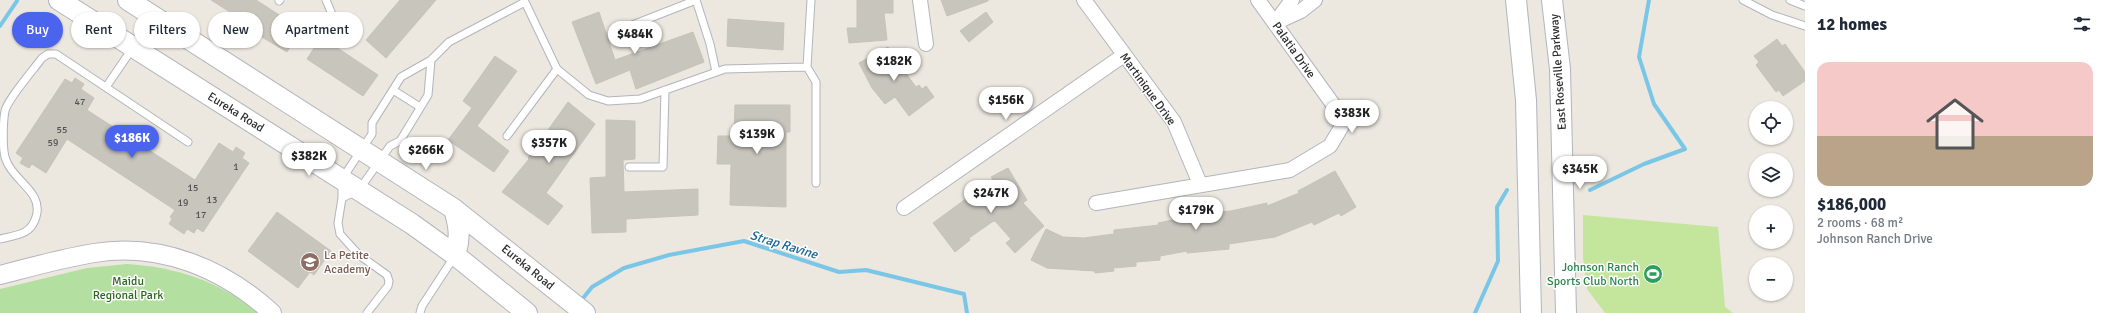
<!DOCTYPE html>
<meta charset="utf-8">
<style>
body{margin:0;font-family:Signika,sans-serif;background:#f2f2f3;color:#1f2937;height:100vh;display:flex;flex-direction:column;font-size:15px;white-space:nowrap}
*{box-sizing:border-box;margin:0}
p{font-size:13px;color:#747a83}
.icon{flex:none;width:22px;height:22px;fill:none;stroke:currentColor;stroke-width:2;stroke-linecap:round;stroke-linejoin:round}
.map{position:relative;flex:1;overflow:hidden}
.sheet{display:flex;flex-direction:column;background:#fff;width:300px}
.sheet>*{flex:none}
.top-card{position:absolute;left:12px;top:12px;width:380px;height:36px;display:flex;gap:8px}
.buttons{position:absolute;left:1749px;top:101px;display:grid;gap:8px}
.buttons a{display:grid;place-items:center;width:44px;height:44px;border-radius:50%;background:#fff;box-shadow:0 1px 3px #0004;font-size:20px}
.price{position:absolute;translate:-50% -34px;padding:0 9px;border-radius:14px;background:#fff;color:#222;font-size:13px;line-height:26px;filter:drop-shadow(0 1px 2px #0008)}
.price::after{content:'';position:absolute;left:50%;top:24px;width:12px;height:9px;margin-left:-6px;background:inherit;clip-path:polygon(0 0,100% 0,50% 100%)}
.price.active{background:#4b64ee;color:#fff}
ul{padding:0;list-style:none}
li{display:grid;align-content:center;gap:8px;height:212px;padding:0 12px}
li span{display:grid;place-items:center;height:124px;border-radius:12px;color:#555}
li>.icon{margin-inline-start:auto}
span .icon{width:72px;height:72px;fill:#fffc;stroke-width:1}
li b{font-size:17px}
h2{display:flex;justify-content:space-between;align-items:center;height:48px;padding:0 12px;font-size:17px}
.chip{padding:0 14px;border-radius:18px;background:#fff;box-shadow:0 1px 3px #0004;font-size:14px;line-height:36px}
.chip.active{background:#4b64ee;color:#fff}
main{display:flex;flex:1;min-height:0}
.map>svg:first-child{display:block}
</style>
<main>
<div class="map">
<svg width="1805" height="313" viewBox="0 0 1805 313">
<rect width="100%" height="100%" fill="#ece7df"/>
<!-- green -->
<path fill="#b3dfa0" d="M127,264c48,3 94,17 130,49h-257v-24l87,-21z"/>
<!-- pitch -->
<path fill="#c4e59c" d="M1583,215l135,12 7,80 8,6h-128l-18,-24 -4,-31z"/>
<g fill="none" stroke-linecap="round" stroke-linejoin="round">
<!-- stream -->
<path stroke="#7ac6e7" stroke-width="4" d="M0,26l17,-25
M1590,190l54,-26 41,-15 -31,-45 -15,-47 10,-57
M580,302l12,-15 32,-19 45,-13 75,-14 95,31 27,-2 98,24 3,19
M1475,313l23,-52 -1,-54 10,-17"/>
</g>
<!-- building -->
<path fill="#c8c5bd" stroke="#c8c3b9" d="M211,0h45l45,29 -14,23 -57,-34 3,-4z
M400,0h36l-50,58 -20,-18z
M857,0h36v13h-9l3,27 -38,3 -2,-15h10z
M941,0h47v1l-41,15z
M599,12l16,48 78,-28 11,30 -68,27 -6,-19 -34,14 -24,-62z
M986,12l7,10 -24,20 -9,-11z
M728,19l56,4 -1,27 -56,-4z
M321,37l57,38 -15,21 -56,-37z
M1777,39l5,7 3,-2 20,28v9l-22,15 -4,-6 -3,2 -20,-27 3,-3 -5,-6z
M888,47l14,27 3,-2 11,15 3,-2 3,4 4,-3 8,11 -25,19 -14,-19 -10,7 -13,-16 -13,-25z
M495,56l22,15 -40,55 32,25 -15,21 -46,-32 24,-32 -9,-7z
M75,78l9,6 -3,5 13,9 -7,12 108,70 24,-37 14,9 3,-5 9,6 -3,5 7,5 -46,69 -6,-4 -3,5 -7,-4 -3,5 -15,-10 3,-5 -2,-2 5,-7 -108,-71 -21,34 -14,-9 -3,4 -9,-5 3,-5 -7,-5 49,-74 7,4z
M568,102l27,22 -49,69 17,13 -15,19 -46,-33 27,-33 -1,-1z
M735,105h55v27h-4v75l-56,-2 1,-41h-14l1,-28h16z
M606,120l29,1v38l-12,1 1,32 74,-3v26l-72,4v13l-34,1 -2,-55 16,-1z
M1008,168l19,32 -4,3 21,23 -29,27 -9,-10 5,-4 -16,-18 -3,1 -23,16 1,2 -15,12 -22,-29 60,-44 -2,-2z
M1335,171l21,36 -15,9 -2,-3 -25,12 -2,-3 -37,15 -46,7v5l-42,4v-2l-27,5v4l-24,2v4l-23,2 1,3 -19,2v-2l-48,-3 -16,-8 15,-31 17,8 21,1 30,-4v-4l45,-5 -1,-2 49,-10 24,-2 36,-8v3l32,-13 -1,-2z
M277,212l54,39 -17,24 -4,-3 -12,16 -50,-37z"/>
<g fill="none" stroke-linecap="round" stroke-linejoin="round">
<!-- service casing -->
<g stroke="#b2b5be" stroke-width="9">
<path id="service" d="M326,0l13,31
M524,0l33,69 32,26 19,6 32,-2 85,-30 82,-2
M696,0l14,44 6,28
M811,0l-4,67 9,15v101
M1743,0l29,15 33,11
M1790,0l15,6
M279,1l1,-1
M617,31l79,-31
M106,87l26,-38
M393,90l27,17
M507,136l50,-67
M629,167h34l2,-77
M342,198l17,-8 31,-44 10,-5 28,-46 3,-35
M0,239c16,-4 31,-4 36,-22 8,-25 -23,-36 -30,-57 -4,-9 -3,-39 -1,-49 2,-11 29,-42 37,-53l6,-4h8l132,88
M367,313l21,-27 1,-5 -2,-6 -28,-20 -19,-21 -2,-11 4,-25v-19l30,-45v-11l29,-46 30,-17 18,-18 76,-40
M420,313l2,-7 32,-49"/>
</g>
<!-- minor casing -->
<g stroke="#b2b5be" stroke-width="16">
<path id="minor" d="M920,0l6,44
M1084,0l90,122 26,62
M1292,0l-17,23 26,-12 14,-11
M1096,203l194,-33 40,-24 15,-25 -87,-121
M904,208l220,-153"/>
</g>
<!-- tertiary casing -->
<g stroke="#b2b5be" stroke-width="20">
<path id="tertiary" d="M0,275c31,-8 63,-17 94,-22 67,-11 130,16 178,60"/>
</g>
<!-- secondary casing -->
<g stroke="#b2b5be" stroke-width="22">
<path id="secondary" d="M59,0l353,224 43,31 72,58
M128,0l326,209 131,104
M1516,0l10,100 5,213
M1552,0l8,69 6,244
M454,209c5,17 7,29 1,46"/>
</g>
<!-- service -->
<use href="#service" stroke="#fff" stroke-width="7"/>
<!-- minor -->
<use href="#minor" stroke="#fff" stroke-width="14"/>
<!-- tertiary -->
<use href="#tertiary" stroke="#fff" stroke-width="18"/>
<!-- secondary -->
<use href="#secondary" stroke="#fff" stroke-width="20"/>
</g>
<!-- icons -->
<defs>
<g id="school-disc" transform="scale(1)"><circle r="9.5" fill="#8d6e63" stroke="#fff"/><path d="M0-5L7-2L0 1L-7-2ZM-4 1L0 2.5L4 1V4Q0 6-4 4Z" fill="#fff"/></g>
<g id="stadium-disc" transform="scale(1)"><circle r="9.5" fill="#2e9e5b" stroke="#fff"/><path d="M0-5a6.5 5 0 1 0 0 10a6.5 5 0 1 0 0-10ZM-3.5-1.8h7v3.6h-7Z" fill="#fff"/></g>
</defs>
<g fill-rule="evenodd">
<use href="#school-disc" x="310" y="262"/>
<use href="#stadium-disc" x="1653" y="274"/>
</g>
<g text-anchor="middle" stroke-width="3" stroke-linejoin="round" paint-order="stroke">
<!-- number labels -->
<g font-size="10" fill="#535250">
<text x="80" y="105">47</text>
<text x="62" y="133">55</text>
<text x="53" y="146">59</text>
<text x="236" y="170">1</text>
<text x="193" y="191">15</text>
<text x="212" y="203">13</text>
<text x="183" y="206">19</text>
<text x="201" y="218">17</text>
</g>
<!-- street labels -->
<g font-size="12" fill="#2c2c2c" stroke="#fff">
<text transform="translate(1294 50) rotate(55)" y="4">Palatia Drive</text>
<text transform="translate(1558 72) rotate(-94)" y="4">East Roseville Parkway</text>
<text transform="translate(1148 89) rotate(54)" y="4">Martinique Drive</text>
<text transform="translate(236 112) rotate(32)" y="4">Eureka Road</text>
<text transform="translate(528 267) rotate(39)" y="4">Eureka Road</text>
</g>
<!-- education labels -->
<g font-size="12" fill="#785e54" stroke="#fff" text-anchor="start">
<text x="324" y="259">La Petite<tspan x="324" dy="14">Academy</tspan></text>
</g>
<!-- leisure labels -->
<g font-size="12" fill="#27864d" stroke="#fff" text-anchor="end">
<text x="1639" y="271">Johnson Ranch<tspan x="1639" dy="14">Sports Club North</tspan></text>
</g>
<!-- park labels -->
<g font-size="12" fill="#2c6520" stroke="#fff">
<text x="128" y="285">Maidu<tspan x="128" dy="14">Regional Park</tspan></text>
</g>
<!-- water labels -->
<g font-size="13" font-style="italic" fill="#176594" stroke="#fff">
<text transform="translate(784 244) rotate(17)" y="5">Strap Ravine</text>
</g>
</g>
</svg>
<div class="buttons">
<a><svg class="icon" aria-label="locate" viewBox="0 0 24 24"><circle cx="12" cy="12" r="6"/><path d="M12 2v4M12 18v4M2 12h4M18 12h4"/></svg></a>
<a><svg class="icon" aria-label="layers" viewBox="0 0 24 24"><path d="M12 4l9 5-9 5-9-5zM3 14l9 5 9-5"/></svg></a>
<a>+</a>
<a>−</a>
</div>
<b class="price" style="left:635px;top:55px">$484K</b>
<b class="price" style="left:894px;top:82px">$182K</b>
<b class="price" style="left:1006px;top:121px">$156K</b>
<b class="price" style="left:1352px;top:134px">$383K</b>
<b class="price" style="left:757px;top:155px">$139K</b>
<b class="price active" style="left:132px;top:159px">$186K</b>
<b class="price" style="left:549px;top:164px">$357K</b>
<b class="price" style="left:426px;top:171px">$266K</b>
<b class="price" style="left:309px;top:177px">$382K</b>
<b class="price" style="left:1580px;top:190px">$345K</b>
<b class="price" style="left:991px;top:214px">$247K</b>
<b class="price" style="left:1196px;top:231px">$179K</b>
<div class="top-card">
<a class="chip active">Buy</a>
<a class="chip">Rent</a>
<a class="chip">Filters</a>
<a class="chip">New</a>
<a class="chip">Apartment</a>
</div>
</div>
<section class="sheet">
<h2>12 homes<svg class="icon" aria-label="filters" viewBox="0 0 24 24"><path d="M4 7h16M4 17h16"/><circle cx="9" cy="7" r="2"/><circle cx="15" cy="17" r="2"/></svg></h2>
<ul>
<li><span style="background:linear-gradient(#f6c9c9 60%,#b9a48a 0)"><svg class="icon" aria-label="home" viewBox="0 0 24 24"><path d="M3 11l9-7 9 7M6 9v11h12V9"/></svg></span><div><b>$186,000</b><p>2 rooms · 68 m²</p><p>Johnson Ranch Drive</p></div></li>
</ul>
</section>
</main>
